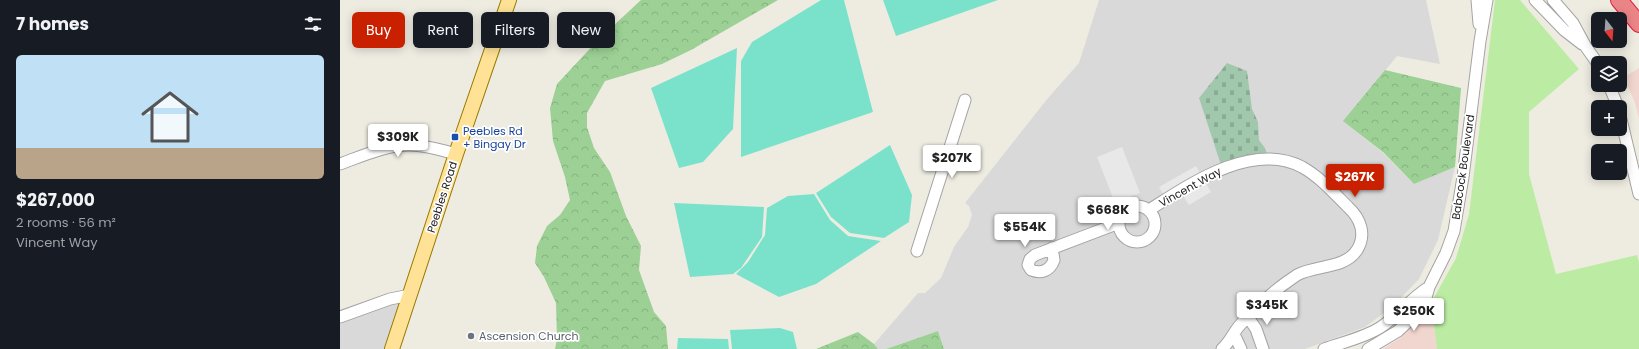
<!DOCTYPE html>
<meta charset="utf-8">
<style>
body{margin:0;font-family:Poppins,sans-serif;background:#20242c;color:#f1f3f6;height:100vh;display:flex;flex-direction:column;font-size:15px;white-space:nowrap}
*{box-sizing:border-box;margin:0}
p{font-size:13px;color:#9ea1a6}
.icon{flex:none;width:22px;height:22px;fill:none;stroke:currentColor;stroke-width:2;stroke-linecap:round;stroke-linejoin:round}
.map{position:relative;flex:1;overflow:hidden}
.sheet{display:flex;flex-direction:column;background:#171b24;width:340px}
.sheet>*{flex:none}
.banner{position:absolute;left:12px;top:12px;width:380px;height:36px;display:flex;gap:8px}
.needle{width:26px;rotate:163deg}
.controls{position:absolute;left:1251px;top:12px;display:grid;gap:8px}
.controls a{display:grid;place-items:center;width:36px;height:36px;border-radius:6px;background:#171b24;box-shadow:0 2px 10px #0003;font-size:20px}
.price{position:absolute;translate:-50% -34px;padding:0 9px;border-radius:4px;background:#fff;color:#222;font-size:13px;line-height:26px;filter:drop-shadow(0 1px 2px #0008)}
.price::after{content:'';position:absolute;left:50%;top:24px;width:12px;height:9px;margin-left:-6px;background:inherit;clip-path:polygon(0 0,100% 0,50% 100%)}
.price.selected{background:#c92000;color:#fff}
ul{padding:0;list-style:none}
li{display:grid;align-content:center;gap:8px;height:212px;padding:0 16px}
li+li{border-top:1px solid #363941}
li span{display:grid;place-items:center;height:124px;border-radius:6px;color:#555}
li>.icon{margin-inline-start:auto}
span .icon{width:72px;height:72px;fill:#fffc;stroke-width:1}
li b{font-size:17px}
h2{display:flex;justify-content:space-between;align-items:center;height:48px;padding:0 16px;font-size:17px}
.chip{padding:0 14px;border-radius:6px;background:#171b24;box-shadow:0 2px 10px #0003;font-size:14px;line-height:36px}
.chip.selected{background:#c92000;color:#fff}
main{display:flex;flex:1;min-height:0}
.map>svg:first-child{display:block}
</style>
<main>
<section class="sheet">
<h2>7 homes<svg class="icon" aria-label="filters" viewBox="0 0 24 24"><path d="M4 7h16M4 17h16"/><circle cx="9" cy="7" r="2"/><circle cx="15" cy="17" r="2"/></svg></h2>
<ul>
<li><span style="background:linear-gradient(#bfe0f5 75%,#b9a48a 0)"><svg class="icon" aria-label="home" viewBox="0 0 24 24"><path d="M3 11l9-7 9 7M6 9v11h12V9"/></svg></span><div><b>$267,000</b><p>2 rooms · 56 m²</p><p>Vincent Way</p></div></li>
</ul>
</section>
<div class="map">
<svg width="1299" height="349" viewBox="0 0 1299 349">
<defs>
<pattern id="forest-crowns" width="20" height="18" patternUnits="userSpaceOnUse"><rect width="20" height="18" fill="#9cd094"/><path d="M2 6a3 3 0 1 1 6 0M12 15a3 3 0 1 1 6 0" fill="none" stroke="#86b27f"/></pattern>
<pattern id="cemetery-stones" width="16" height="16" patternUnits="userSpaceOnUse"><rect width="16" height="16" fill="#a1c8ad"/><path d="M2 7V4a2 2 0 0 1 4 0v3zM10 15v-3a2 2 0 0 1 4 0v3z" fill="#8aab94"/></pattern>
</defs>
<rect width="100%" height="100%" fill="#eeece1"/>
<!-- residential -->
<path fill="#dad9d9" d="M759,0h327l14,64 -43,-8 -53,65 40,33 30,30 41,-17 -17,73 -19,39 -27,28 -27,20 -60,22h-361l-6,-18 -52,18h-8l-4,-5 44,-51h7l16,-15 13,-31 14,-20 4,-12 -3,-9 -4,-3 83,-105 31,-35z
M70,295l-18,54h-52v-32z"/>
<!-- commercial -->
<path fill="#f1d6cf" d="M1299,68v51l-4,-16 -11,-26z
M1091,303l6,46h-54l17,-11z"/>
<!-- grass -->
<path fill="#bceca4" d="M1155,0h25l59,69 -50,43v62l27,100 81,-19 2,7v87h-202l-6,-46 25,-45 13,-44z"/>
<!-- forest -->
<path fill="url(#forest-crowns)" d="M301,0h137l-87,50 -29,14 -57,17 -18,32v14l7,21 16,24 16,44 15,30 -2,24 15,42 12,14 2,23h-113l2,-10 -1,-36 -12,-26 -9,-14 2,-17 10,-20 13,-11 10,-15 -5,-23 -12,-36 -3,-33 7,-24 41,-44z
M1045,70l76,18 -6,79 -41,17 -30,-31 -41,-32z
M598,331l6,18h-58z
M518,332l16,12 4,5h-62z"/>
<!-- cemetery -->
<path fill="url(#cemetery-stones)" d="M887,63l20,8 5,38 6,13 1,18 6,8 4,12 -47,8 -23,-70z"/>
<!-- pitch -->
<path fill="#7ae2cb" d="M481,0h23l29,112 -132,45v-96l11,-19z
M543,0h115l-102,36z
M397,48l-4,81 -30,33 -24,6 -28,-80z
M550,145l22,50 -3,27 -25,16 -34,-5 -19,-16 -15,-24z
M474,194l16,26 18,16 33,5 -65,43 -37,13 -43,-23 12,-12 17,-27 2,-27 21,-12z
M334,203l90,4 -2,30 -21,31 -8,6 -43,3z
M440,328l13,4 4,17h-65l-2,-19z
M338,338l50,1 1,10h-52z"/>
<!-- parking -->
<path fill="#e8e8e8" d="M782,147l18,46 -25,10 -18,-46z
M856,166l15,26 -22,13 -6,-9 -14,8 -10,-17z"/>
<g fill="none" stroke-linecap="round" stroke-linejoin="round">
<!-- minor casing -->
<g stroke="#a3a3a3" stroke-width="13">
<path id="minor" d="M1137,0l2,24
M1195,0l29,30 18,14
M1213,0l20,23 13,24 12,17
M1269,85l9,22
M1280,115l19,79
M0,164c22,-8 46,-19 70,-19 15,0 31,5 46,9
M779 224a18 18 0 1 1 36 0a18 18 0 1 1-36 0Z
M809,210c41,-26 103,-69 153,-43 18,10 32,26 46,40 12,11 19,27 9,43 -12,19 -42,15 -60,25 -20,13 -41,32 -57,50 -7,8 -10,17 -18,24
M712,248l2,12c-4,11 -13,14 -23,10l-3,-5 2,-6 5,-4 84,-32
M577,251l48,-151
M0,317l50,-18 20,-4
M908,317l8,12 7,20
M894,334l7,15
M984,349c19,-7 40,-11 57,-22 18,-12 30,-29 48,-40
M1028,349l30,-18 19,-18 8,-12 4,-14 17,-34 8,-22 9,-54 17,-136 7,-41"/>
</g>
<!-- major casing -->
<g stroke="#957b00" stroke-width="16">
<path id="major" d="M52,349l64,-195 53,-154"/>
</g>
<!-- highway casing -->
<g stroke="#e01b3f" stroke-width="18">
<path id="highway" d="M1279,0l20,24"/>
</g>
<!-- minor -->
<use href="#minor" stroke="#fff" stroke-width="11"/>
<!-- major -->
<use href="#major" stroke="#ffe296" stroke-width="14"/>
<!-- highway -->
<use href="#highway" stroke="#eb8487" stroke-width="16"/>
</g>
<!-- markers -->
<rect fill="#1a4fb4" stroke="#fff" stroke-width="1.5" x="111" y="133" width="8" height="8" rx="2"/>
<circle fill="#6b7280" stroke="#fff" stroke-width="1.5" cx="131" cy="336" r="4"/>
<g text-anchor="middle" stroke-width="3.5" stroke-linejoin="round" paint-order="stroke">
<!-- transit labels -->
<g font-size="11" fill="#164399" stroke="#fff" text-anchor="start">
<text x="123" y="135">Peebles Rd<tspan x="123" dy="13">+ Bingay Dr</tspan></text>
</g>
<!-- street labels -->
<g font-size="11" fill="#1c1c1c" stroke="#fff">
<text transform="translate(1123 167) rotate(-82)" y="4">Babcock Boulevard</text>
<text transform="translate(850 187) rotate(-29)" y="4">Vincent Way</text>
<text transform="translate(102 197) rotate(-72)" y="4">Peebles Road</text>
</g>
<!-- worship labels -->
<g font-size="11" fill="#5b616d" stroke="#fff" text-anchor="start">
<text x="139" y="340">Ascension Church</text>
</g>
</g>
</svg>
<div class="controls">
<a><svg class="needle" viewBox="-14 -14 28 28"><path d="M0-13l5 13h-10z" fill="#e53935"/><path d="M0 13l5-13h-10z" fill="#9ea1a6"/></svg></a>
<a><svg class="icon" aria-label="layers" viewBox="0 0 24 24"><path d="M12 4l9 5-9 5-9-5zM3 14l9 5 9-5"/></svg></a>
<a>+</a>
<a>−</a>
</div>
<b class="price" style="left:58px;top:158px">$309K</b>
<b class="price" style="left:612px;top:179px">$207K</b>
<b class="price selected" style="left:1015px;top:198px">$267K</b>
<b class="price" style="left:768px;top:231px">$668K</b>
<b class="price" style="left:685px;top:248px">$554K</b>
<b class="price" style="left:927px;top:326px">$345K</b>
<b class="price" style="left:1074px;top:332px">$250K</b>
<div class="banner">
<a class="chip selected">Buy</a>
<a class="chip">Rent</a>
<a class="chip">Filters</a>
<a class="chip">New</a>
</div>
</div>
</main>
